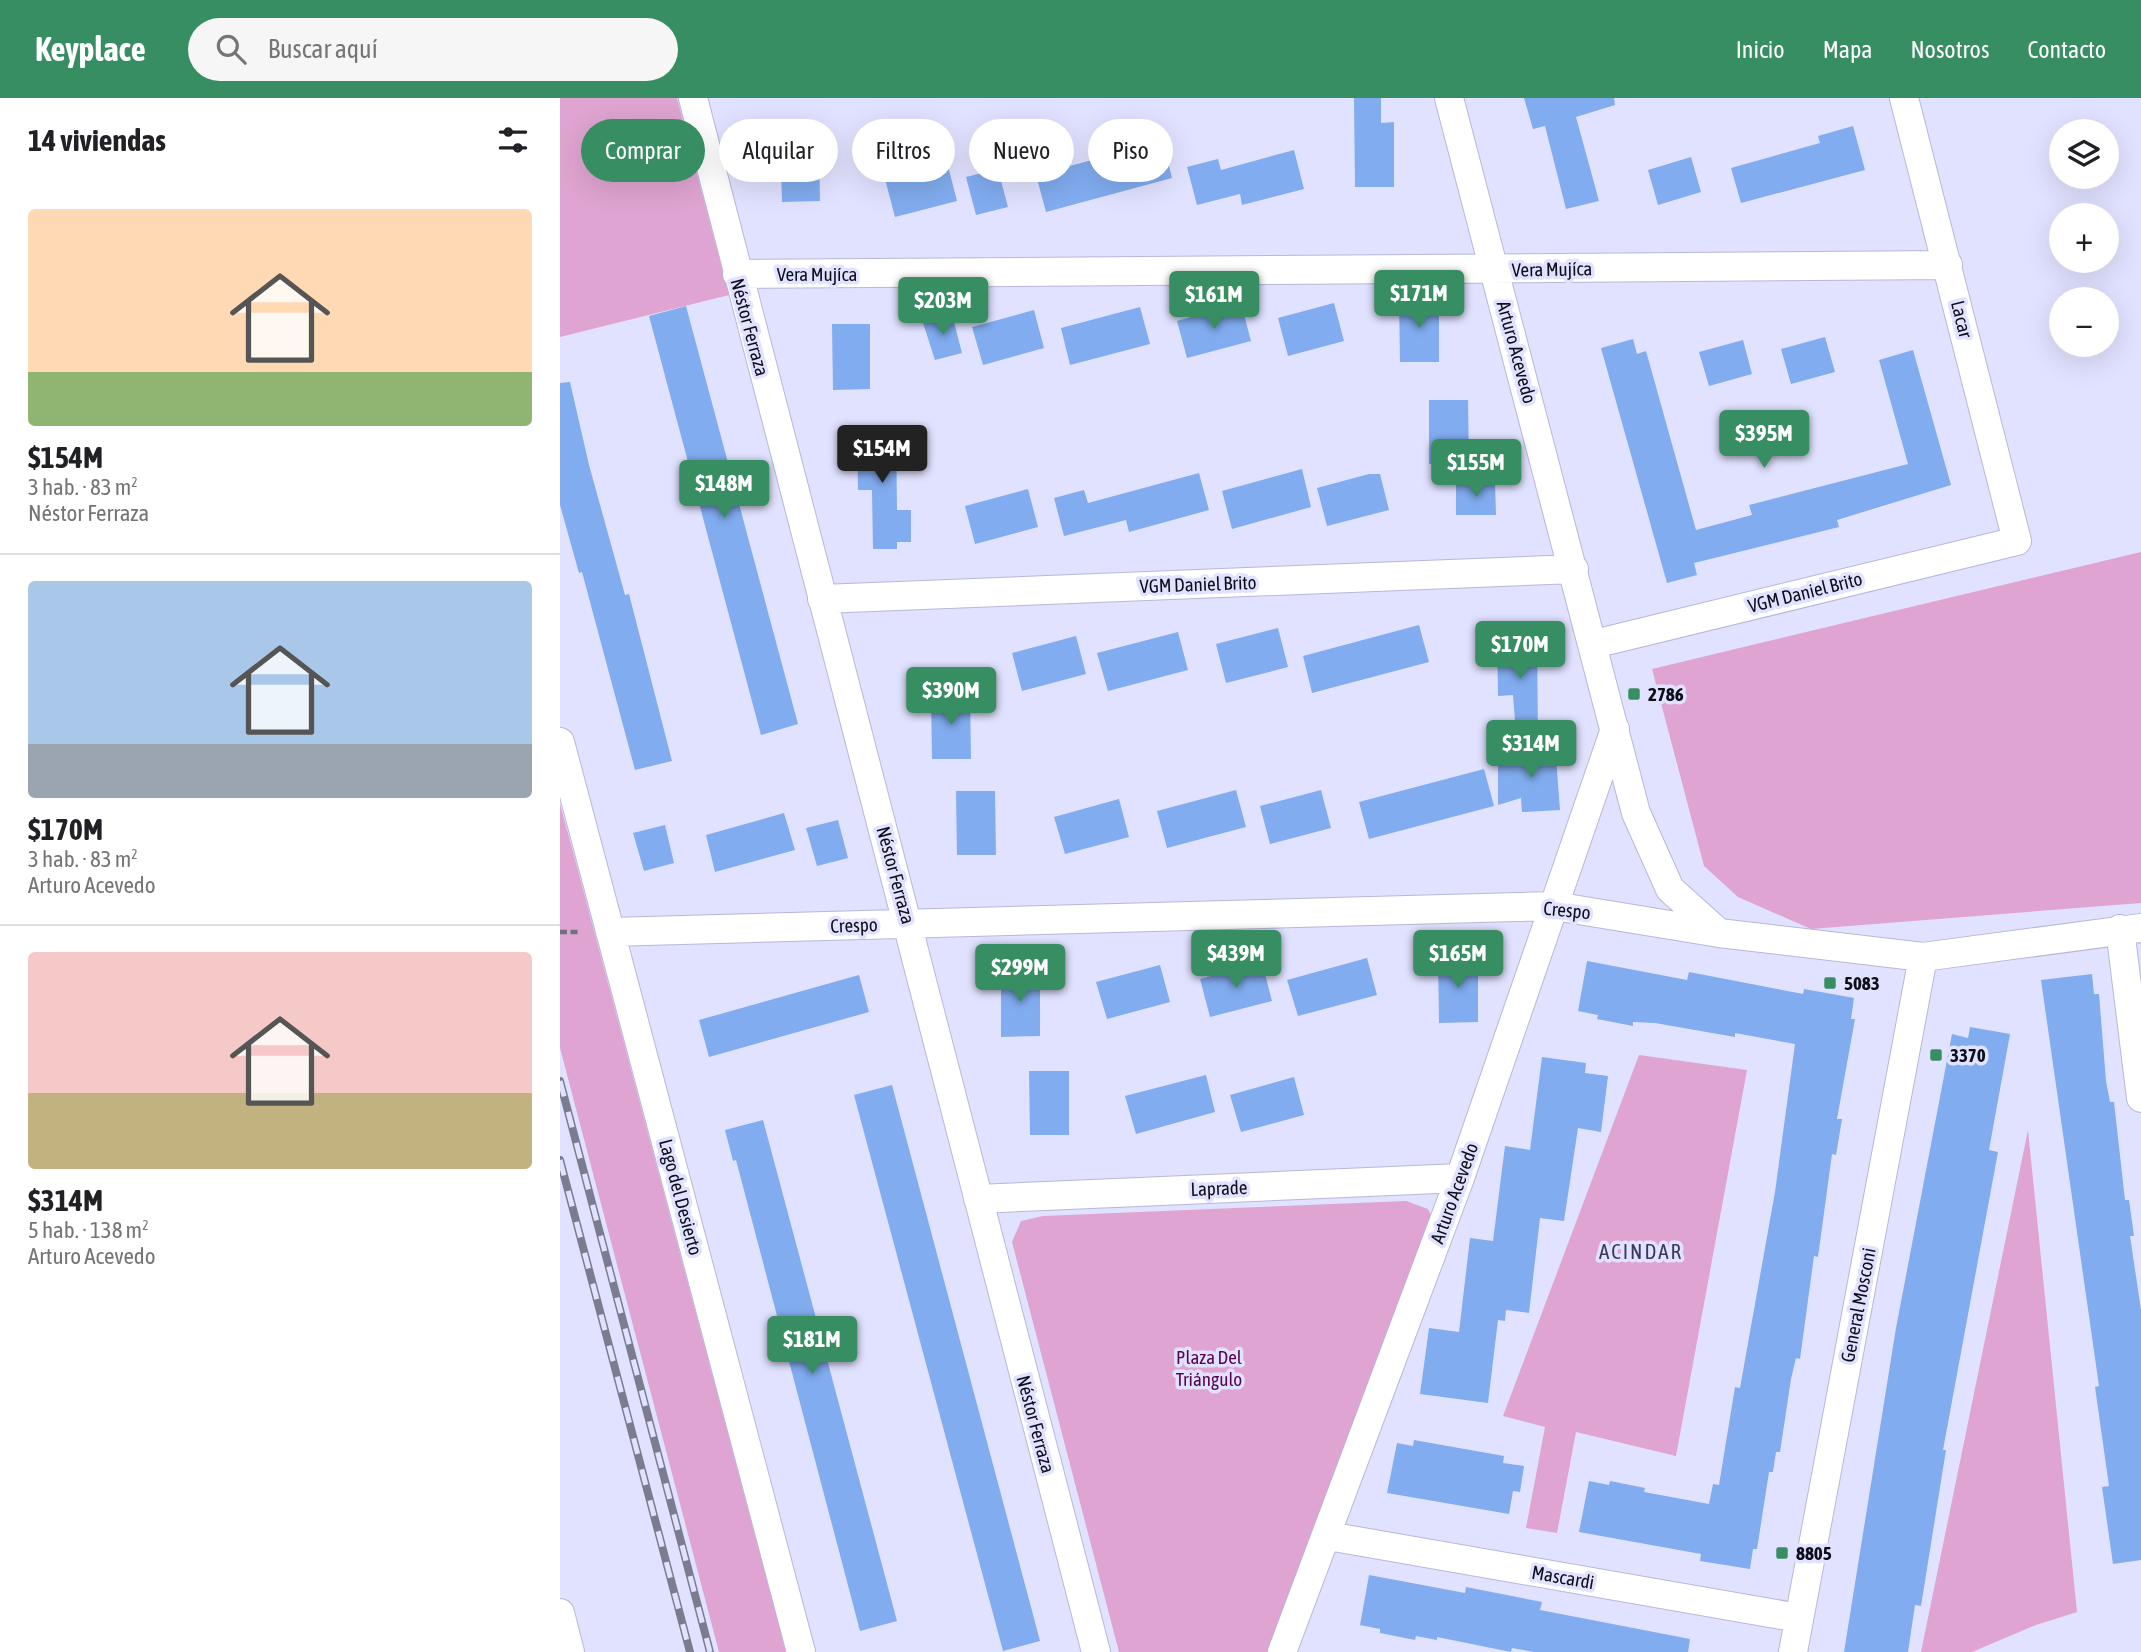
<!DOCTYPE html>
<html lang="es">
<meta charset="utf-8">
<style>
body{margin:0;font-family:"Asap Condensed",sans-serif;background:#f6f6f6;color:#202124;height:100vh;display:flex;flex-direction:column;font-size:26px;white-space:nowrap}
*{box-sizing:border-box;margin:0}
p{font-size:23px;color:#757577}
.icon{flex:none;width:38px;height:38px;fill:none;stroke:currentColor;stroke-width:2;stroke-linecap:round;stroke-linejoin:round}
.map{position:relative;flex:1;overflow:hidden}
.sheet{display:flex;flex-direction:column;background:#fff;width:560px}
.sheet>*{flex:none}
.banner{position:absolute;left:21px;top:21px;width:665px;height:63px;display:flex;gap:14px}
.buttons{position:absolute;left:1489px;top:21px;display:grid;gap:14px}
.buttons a{display:grid;place-items:center;width:70px;height:70px;border-radius:50%;background:#fff;box-shadow:0 7px 28px #0002;font-size:35px}
.price{position:absolute;translate:-50% -60px;padding:0 16px;border-radius:7px;background:#378e62;color:#fff;font-size:23px;line-height:46px;filter:drop-shadow(0 2px 4px #0008)}
.price::after{content:'';position:absolute;left:50%;top:42px;width:21px;height:16px;margin-left:-10px;background:inherit;clip-path:polygon(0 0,100% 0,50% 100%)}
.price.on{background:#222;color:#fff}
ul{padding:0;list-style:none}
li{display:grid;align-content:center;gap:14px;height:371px;padding:0 28px}
li+li{border-top:2px solid #e0e0e0}
li span{display:grid;place-items:center;height:217px;border-radius:7px;color:#555}
li>.icon{margin-inline-start:auto}
span .icon{width:126px;height:126px;fill:#fffc;stroke-width:1}
li b{font-size:30px}
h2{display:flex;justify-content:space-between;align-items:center;height:84px;padding:0 28px;font-size:30px}
.pill{padding:0 24px;border-radius:32px;background:#fff;box-shadow:0 7px 28px #0002;font-size:24px;line-height:63px}
.pill.on{background:#378e62;color:#fff}
header{display:flex;align-items:center;gap:42px;box-sizing:border-box;height:98px;padding:0 35px;background:#378e62;color:#fff}
header strong{font-size:33px}
nav{display:flex;gap:38px;margin-inline-start:auto;font-size:24px}
.search{width:490px;height:63px;background:#f6f6f6;display:flex;align-items:center;gap:18px;box-sizing:border-box;padding:0 24px;border-radius:38px;color:#757577;font-size:26px}
main{display:flex;flex:1;min-height:0}
.map>svg:first-child{display:block}
</style>
<header>
<strong>Keyplace</strong>
<div class="search"><svg class="icon" aria-label="search" viewBox="0 0 24 24"><circle cx="10" cy="10" r="6"/><path d="M15 15l6 6"/></svg>Buscar aquí</div>
<nav><a>Inicio</a><a>Mapa</a><a>Nosotros</a><a>Contacto</a></nav>
</header>
<main>
<section class="sheet">
<h2>14 viviendas<svg class="icon" aria-label="filters" viewBox="0 0 24 24"><path d="M4 7h16M4 17h16"/><circle cx="9" cy="7" r="2"/><circle cx="15" cy="17" r="2"/></svg></h2>
<ul>
<li><span style="background:linear-gradient(#ffd9b3 75%,#8fb573 0)"><svg class="icon" aria-label="home" viewBox="0 0 24 24"><path d="M3 11l9-7 9 7M6 9v11h12V9"/></svg></span><div><b>$154M</b><p>3 hab. · 83 m²</p><p>Néstor Ferraza</p></div></li>
<li><span style="background:linear-gradient(#a9c7e8 75%,#9aa5b1 0)"><svg class="icon" aria-label="home" viewBox="0 0 24 24"><path d="M3 11l9-7 9 7M6 9v11h12V9"/></svg></span><div><b>$170M</b><p>3 hab. · 83 m²</p><p>Arturo Acevedo</p></div></li>
<li><span style="background:linear-gradient(#f6c9c9 65%,#c2b280 0)"><svg class="icon" aria-label="home" viewBox="0 0 24 24"><path d="M3 11l9-7 9 7M6 9v11h12V9"/></svg></span><div><b>$314M</b><p>5 hab. · 138 m²</p><p>Arturo Acevedo</p></div></li>
</ul>
</section>
<div class="map">
<svg width="1581" height="1554" viewBox="0 0 1581 1554">
<rect width="100%" height="100%" fill="#e1e2ff"/>
<!-- green -->
<path fill="#dfa4d1" d="M0,0h117l52,197 -169,42z
M1581,454v351l-330,26 -73,-32 -34,-31 -52,-197z
M0,706l16,59 210,789h-67l-159,-604z
M1079,957l108,15 -71,386 -100,-24 -19,101 -31,-5 19,-101 -42,-11z
M1468,1032l49,482 -41,13 -64,27h-51z
M846,1103l22,8 7,14 -168,429h-148l-107,-410 9,-21 22,-5z"/>
<!-- building -->
<path fill="#81acef" d="M794,0h27v25l13,-1v65h-39z
M964,0h90l1,7 -39,12 23,84 -33,8 -21,-83 -12,3z
M1293,28l12,44 -124,33 -10,-35 89,-25 -2,-7z
M220,37h39l1,66 -38,1z
M603,43l9,37 -126,34 -10,-37z
M734,52l10,39 -62,16 -2,-11 -43,11 -10,-38 31,-8 3,11z
M1131,59l10,35 -43,13 -10,-35z
M387,64l10,39 -62,16 -10,-38z
M438,71l10,38 -32,8 -10,-38z
M839,200h40v64h-39z
M681,205l10,38 -64,17 -10,-37z
M774,205l10,38 -56,15 -10,-38z
M126,208l112,418 -37,11 -112,-419z
M580,209l10,37 -80,21 -9,-37z
M474,212l10,38 -61,17 -11,-38z
M392,216l10,39 -27,7 -12,-37z
M272,226h38v65l-37,1z
M1265,239l10,35 -44,12 -10,-35z
M1073,241l4,15 9,-3 50,179 56,-15 -3,-10 159,-41 -29,-104 34,-10 38,135 -114,35 2,7 -145,36 3,12 -30,8 -66,-235z
M1183,242l9,34 -43,12 -10,-34z
M10,284l19,83 36,130 4,-1 43,167 -37,9 -53,-198 -3,1 -19,-68v-122z
M869,302h39l1,64h-40z
M297,328h39l1,84h14v32h-14v7h-24l-1,-59h-14z
M742,371l9,38 -79,22 -10,-38z
M639,375l10,37 -80,22 -3,-12 -62,16 -10,-38 30,-8 4,13z
M809,376h11l9,36 -62,16 -10,-38z
M896,384h39l1,33h-40z
M468,391l10,38 -63,17 -10,-38z
M859,527l10,37 -117,31 -9,-37z
M718,530l10,39 -62,16 -10,-39z
M937,533h40l1,114 -21,1 -4,-51 -15,1z
M618,534l10,38 -80,21 -11,-38z
M516,538l10,38 -64,17 -10,-38z
M371,597h39l1,64h-39z
M995,647l5,65 -38,2 -1,-14 -23,7v-39l20,-6 -1,-12z
M924,671l10,37 -125,33 -10,-37z
M676,692l10,37 -79,21 -10,-37z
M761,692l10,38 -61,16 -10,-38z
M396,693h39l1,64h-39z
M559,701l10,38 -64,17 -11,-37z
M224,715l11,37 -80,22 -9,-37z
M278,722l10,38 -31,8 -11,-38z
M105,727l9,38 -30,8 -11,-38z
M807,860l10,37 -79,21 -11,-36z
M878,860h40v64l-39,1z
M1027,863l100,19 2,-8 114,22 1,-5 50,9 -3,21h4l-18,100h5l-6,36 -4,-1 -14,103 -4,-1 -14,103 -4,-1 -5,21 -11,73h-4l-3,20h-4l-12,77h-4l-3,20 -50,-8 1,-7 -122,-22 10,-51 20,4 1,-4 35,7 -1,4 65,12 4,-20 6,1 16,-98 5,1 35,-196 20,-148 -60,-11v4l-80,-14 -22,-1v4l-36,-7 1,-4 -20,-4z
M702,864l10,39 -62,16 -10,-38z
M600,867l10,37 -63,17 -11,-37z
M441,874h39v64l-39,1z
M1532,876l2,20h5l7,87 4,21h4l11,98h4l5,36h-4l11,74v250l-28,4 -11,-77 7,-1 -14,-99 4,-1 -58,-406z
M299,877l10,37 -160,45 -10,-37z
M1410,929l40,7 -21,116 9,2 -55,298h3l-25,156 -6,-1 -7,47h-64l52,-324 56,-294 16,4z
M982,959l44,6 -1,10 23,3 -7,56 -23,-4 -14,93 -24,-3 -11,95 -23,-3 -1,11 -7,-1 -10,83 -68,-9 9,-66 30,4 11,-94 23,3 12,-95 25,4z
M469,973h40v64h-39z
M646,977l9,37 -79,22 -11,-38z
M734,979l10,38 -63,17 -11,-37z
M332,987l148,556 -37,10 -149,-556z
M203,1022l134,501 -37,10 -124,-471 -3,1 -8,-31z
M854,1342l90,16 -1,7 21,3 -4,26 -7,-1 -4,23 -122,-21 10,-50 16,3z
M809,1477l96,18 1,-6 76,15 -2,8 150,29 -2,13h-154l-22,-4 -1,4 -74,-15v3l-21,-4 -1,4 -35,-7v-4l-20,-4z"/>
<g fill="none" stroke-linecap="round" stroke-linejoin="round">
<!-- street casing -->
<g stroke="#b7b7da" stroke-width="30">
<path id="street" d="M133,0l403,1554
M889,0l187,715 34,76 49,44
M177,176l1211,-9
M262,501l752,-30
M1034,546l423,-103 -113,-443
M0,644l241,910
M1560,831l21,169
M50,834l944,-26 165,27 204,24 218,-29
M418,1101l482,-21
M768,1438l471,82
M0,1515l10,39
M722,1554l178,-474 155,-449
M1233,1554l130,-695"/>
</g>
<!-- path -->
<path stroke="#717185" stroke-width="4.5" stroke-dasharray="7 3.5" stroke-linecap="butt" d="M0,834h20"/>
<!-- street -->
<use href="#street" stroke="#fff" stroke-width="28"/>
<!-- rail casing -->
<g stroke="#7c7c91" stroke-width="8">
<path id="rail" d="M0,983l150,571
M0,1062l130,492"/>
</g>
<!-- rail -->
<use href="#rail" stroke="#e1e2ff" stroke-width="5" stroke-dasharray="16" stroke-linecap="butt"/>
</g>
<!-- markers -->
<g fill="#378e62" stroke="#e1e2ff" stroke-width="2.5">
<rect x="1067" y="589" width="14" height="14" rx="3.5"/>
<rect x="1263" y="878" width="14" height="14" rx="3.5"/>
<rect x="1369" y="950" width="14" height="14" rx="3.5"/>
<rect x="1215" y="1448" width="14" height="14" rx="3.5"/>
</g>
<g text-anchor="middle" stroke-width="7" stroke-linejoin="round" paint-order="stroke">
<!-- street labels -->
<g font-size="19" fill="#0e0e1a" stroke="#e1e2ff">
<text transform="translate(992 171) rotate(-1)" y="7">Vera Mujíca</text>
<text x="257" y="183">Vera Mujíca</text>
<text transform="translate(1402 221) rotate(76)" y="7">Lacar</text>
<text transform="translate(190 229) rotate(75)" y="7">Néstor Ferraza</text>
<text transform="translate(957 254) rotate(75)" y="7">Arturo Acevedo</text>
<text transform="translate(638 486) rotate(-2)" y="7">VGM Daniel Brito</text>
<text transform="translate(1245 494) rotate(-14)" y="7">VGM Daniel Brito</text>
<text transform="translate(336 777) rotate(75)" y="7">Néstor Ferraza</text>
<text transform="translate(1007 812) rotate(6)" y="7">Crespo</text>
<text transform="translate(294 827) rotate(-2)" y="7">Crespo</text>
<text transform="translate(659 1090) rotate(-2)" y="7">Laprade</text>
<text transform="translate(894 1095) rotate(-70)" y="7">Arturo Acevedo</text>
<text transform="translate(121 1099) rotate(75)" y="7">Lago del Desierto</text>
<text transform="translate(1298 1207) rotate(-79)" y="7">General Mosconi</text>
<text transform="translate(476 1326) rotate(75)" y="7">Néstor Ferraza</text>
<text transform="translate(1003 1479) rotate(10)" y="7">Mascardi</text>
</g>
<!-- poi labels -->
<g font-size="19" font-weight="bold" fill="#0e0e1a" stroke="#e1e2ff" text-anchor="start">
<text x="1088" y="603">2786</text>
<text x="1284" y="892">5083</text>
<text x="1390" y="964">3370</text>
<text x="1236" y="1462">8805</text>
</g>
<!-- park labels -->
<g font-size="19" fill="#59034e" stroke="#e1e2ff">
<text x="649" y="1266">Plaza Del<tspan x="649" dy="22">Triángulo</tspan></text>
</g>
<!-- neighbourhood labels -->
<g font-size="21" letter-spacing="2" fill="#3a3a56" stroke="#e1e2ff">
<text x="1081" y="1161">ACINDAR</text>
</g>
</g>
</svg>
<div class="buttons">
<a><svg class="icon" aria-label="layers" viewBox="0 0 24 24"><path d="M12 4l9 5-9 5-9-5zM3 14l9 5 9-5"/></svg></a>
<a>+</a>
<a>−</a>
</div>
<b class="price" style="left:859px;top:232px">$171M</b>
<b class="price" style="left:654px;top:233px">$161M</b>
<b class="price" style="left:383px;top:239px">$203M</b>
<b class="price" style="left:1204px;top:372px">$395M</b>
<b class="price on" style="left:322px;top:387px">$154M</b>
<b class="price" style="left:916px;top:401px">$155M</b>
<b class="price" style="left:164px;top:422px">$148M</b>
<b class="price" style="left:960px;top:583px">$170M</b>
<b class="price" style="left:391px;top:629px">$390M</b>
<b class="price" style="left:971px;top:682px">$314M</b>
<b class="price" style="left:676px;top:892px">$439M</b>
<b class="price" style="left:898px;top:892px">$165M</b>
<b class="price" style="left:460px;top:906px">$299M</b>
<b class="price" style="left:252px;top:1278px">$181M</b>
<div class="banner">
<a class="pill on">Comprar</a>
<a class="pill">Alquilar</a>
<a class="pill">Filtros</a>
<a class="pill">Nuevo</a>
<a class="pill">Piso</a>
</div>
</div>
</main>
